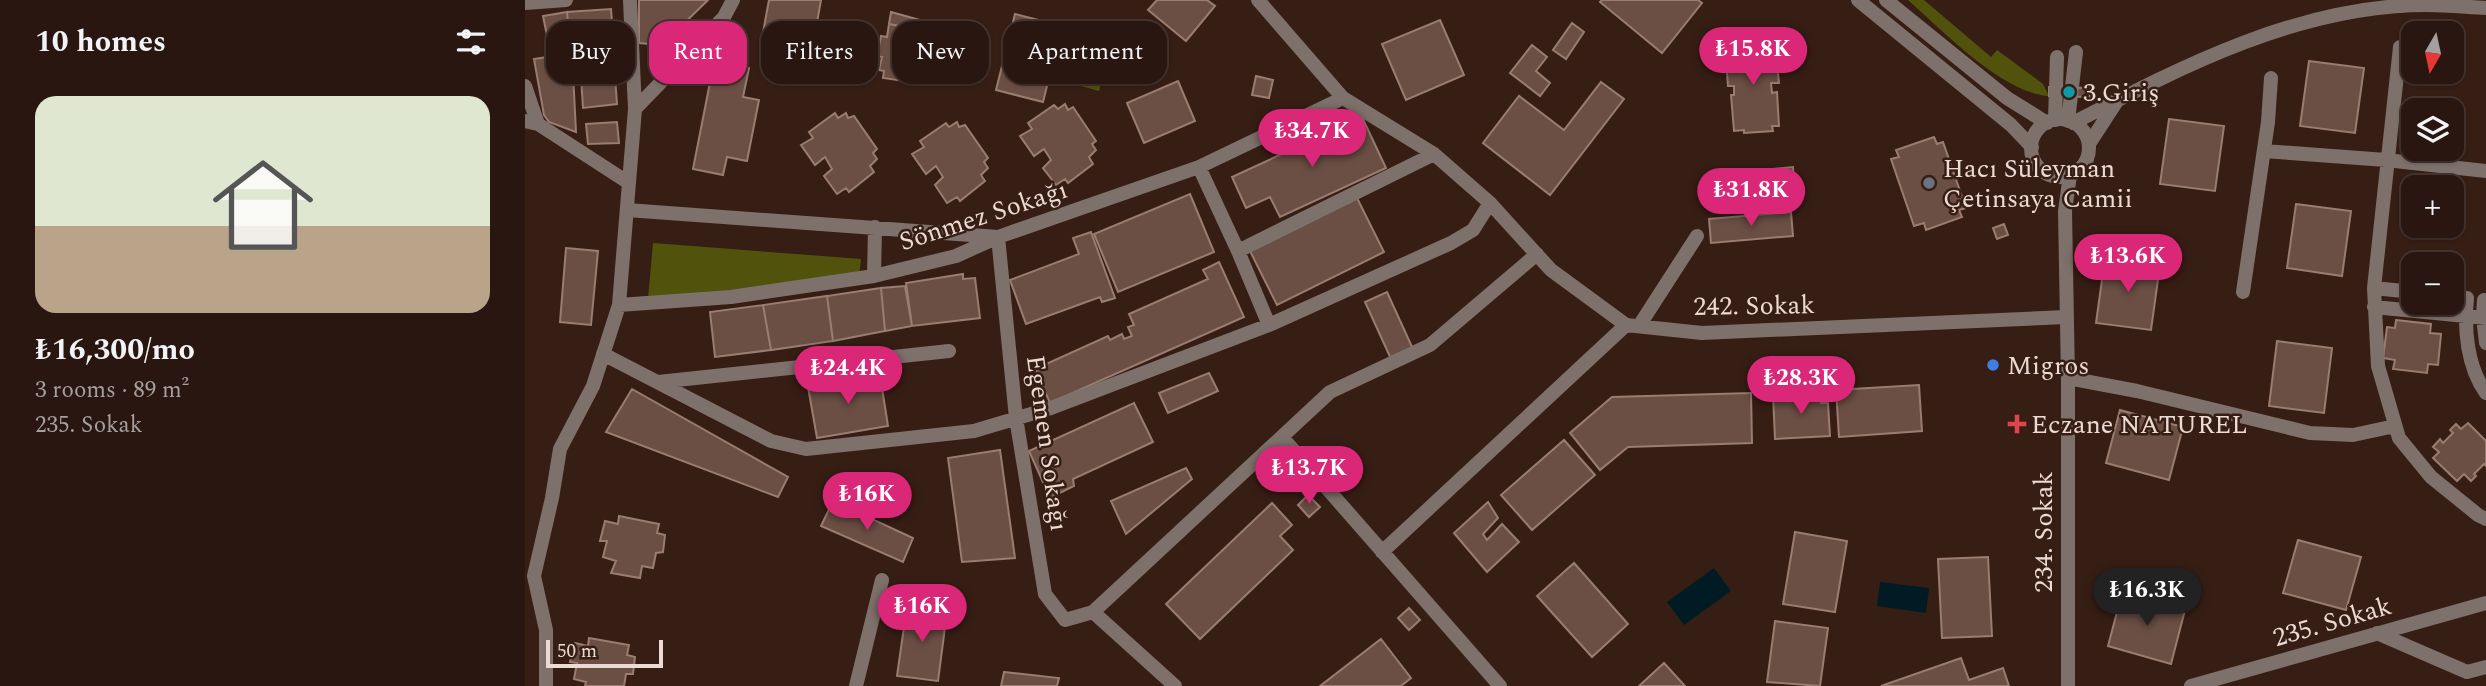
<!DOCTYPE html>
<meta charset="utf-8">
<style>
body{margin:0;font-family:Spectral,serif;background:#311f19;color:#f1f3f6;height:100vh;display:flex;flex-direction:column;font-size:26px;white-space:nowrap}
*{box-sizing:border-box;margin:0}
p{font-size:23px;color:#a59f9f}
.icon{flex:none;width:38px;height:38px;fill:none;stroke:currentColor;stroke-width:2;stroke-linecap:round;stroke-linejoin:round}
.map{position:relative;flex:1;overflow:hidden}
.drawer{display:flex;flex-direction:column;background:#291610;width:525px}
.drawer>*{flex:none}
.guide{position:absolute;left:21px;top:21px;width:665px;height:63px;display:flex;gap:14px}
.needle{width:46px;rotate:189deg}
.fabs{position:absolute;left:1876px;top:21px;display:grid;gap:14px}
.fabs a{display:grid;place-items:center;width:63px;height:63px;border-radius:14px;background:#291610;box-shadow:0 2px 5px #0004,0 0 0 2px #453530;font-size:35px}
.scale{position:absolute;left:21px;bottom:18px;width:117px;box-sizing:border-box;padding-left:7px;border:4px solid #ecdbd4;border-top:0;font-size:19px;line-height:24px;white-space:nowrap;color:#ecdbd4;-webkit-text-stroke:5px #371e15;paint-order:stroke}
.price{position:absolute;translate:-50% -60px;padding:0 16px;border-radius:24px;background:#db2777;color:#fff;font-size:23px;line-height:46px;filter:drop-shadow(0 2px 4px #0008)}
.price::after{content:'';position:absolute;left:50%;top:42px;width:21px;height:16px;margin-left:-10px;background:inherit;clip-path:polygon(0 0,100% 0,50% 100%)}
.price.current{background:#222;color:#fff}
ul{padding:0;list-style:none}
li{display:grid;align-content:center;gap:14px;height:371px;padding:0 35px}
li span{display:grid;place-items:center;height:217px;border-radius:21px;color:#555}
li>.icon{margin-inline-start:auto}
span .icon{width:126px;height:126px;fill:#fffc;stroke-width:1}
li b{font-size:30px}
h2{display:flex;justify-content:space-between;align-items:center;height:84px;padding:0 35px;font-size:30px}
.pill{padding:0 24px;border-radius:21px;background:#291610;box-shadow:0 2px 5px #0004,0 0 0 2px #453530;font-size:24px;line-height:63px}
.pill.current{background:#db2777;color:#fff}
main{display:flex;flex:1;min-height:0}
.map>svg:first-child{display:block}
</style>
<main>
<section class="drawer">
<h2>10 homes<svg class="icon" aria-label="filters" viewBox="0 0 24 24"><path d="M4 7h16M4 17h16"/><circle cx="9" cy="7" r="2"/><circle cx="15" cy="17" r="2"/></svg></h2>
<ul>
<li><span style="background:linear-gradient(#dfe7d0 60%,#b9a48a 0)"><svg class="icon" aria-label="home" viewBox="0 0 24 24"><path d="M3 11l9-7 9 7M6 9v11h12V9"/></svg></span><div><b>₺16,300/mo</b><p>3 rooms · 89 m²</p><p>235. Sokak</p></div></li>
</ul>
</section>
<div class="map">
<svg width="1961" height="686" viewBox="0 0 1961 686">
<rect width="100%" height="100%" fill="#371e15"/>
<!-- green -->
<path fill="#51520c" d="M1383,0h16l67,57 6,-7 46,34 6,12c-47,-3 -106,-65 -141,-96z
M549,22l41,11 -16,58 -40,-11z
M128,243l208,16 -2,18 -211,22z"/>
<!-- water -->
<path fill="#001b24" d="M1189,568l17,23 -47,34 -17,-23z
M1355,582l49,6 -3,25 -49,-7z"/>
<!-- building -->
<path fill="#6b4f44" stroke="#9a7c70" stroke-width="2" d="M114,0h69l-46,45 -23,-2z
M244,0h52l-6,34 -21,-4 -3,19 -30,-6z
M632,0h50l8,6 -29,35 -38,-31z
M1077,0h96l4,3 -40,50 -62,-51z
M86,9l3,39 -43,4 -4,-40z
M42,12l4,40 -20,3 -8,-39z
M366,12l47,13 -11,41 -7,-1 7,-34 -38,-7z
M490,14l47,12 -19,76 -47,-12z
M915,20l24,55 -58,25 -24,-56z
M1047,23l12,9 -18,27 -13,-9z
M364,24l38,7 -9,43 -5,1 -2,7 -28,-4 1,-7 -5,-1 3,-13 -5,-1 4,-20 6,1z
M1250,43l4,40h-8l1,10 5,-1 2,34h-7l1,5 -29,2v-3l-10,1 -3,-36h3v-9h-6l-3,-39z
M1007,45l15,12 -11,14 14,12 -10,13 -30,-23z
M47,53l4,79 -27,-10 -5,-7 -10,-56z
M1784,61l55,7 -9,65 -55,-7z
M189,62l35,6 -6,29 16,3 -12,61 -20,-4 -4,18 -30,-6z
M731,76l17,4 -4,18 -17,-3z
M56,77h34l2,27 -34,4z
M653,81l17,40 -51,22 -17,-40z
M1076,82l23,17 -74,96 -67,-52 36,-47 45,34z
M1524,87l41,1v9l-41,-1z
M540,104l3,6 5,-3 23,34 -4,3 4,6 -7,7 4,7 -25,19 -3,-4 -9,6 -13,-17 8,-8 -7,-11 -10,7 -14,-20 12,-7 -4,-6 26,-18 4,4z
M310,113l3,5 8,-5 2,5 6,-2 23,33 -4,4 4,6 -7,7 4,6 -25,20 -3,-4 -9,6 -13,-18 8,-7 -7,-12 -10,8 -14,-20 12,-7 -4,-6z
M837,117l24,51 -106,49 -10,-20 -24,11 -14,-31z
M1644,119l55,7 -9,65 -55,-7z
M92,122l2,21 -31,1 -2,-20z
M432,122l2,5 6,-2 23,33 -4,4 4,6 -7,7 4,6 -25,20 -3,-4 -10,6 -12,-18 8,-8 -7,-11 -10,8 -14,-20 12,-7 -4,-6 26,-18 3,4z
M1409,137l3,7 6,-2 23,66 -7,2 3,7 -36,13 -2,-7 -10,3 -23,-67 8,-2 -3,-7z
M1268,167l2,29 -51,5 -2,-29z
M665,194l24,58 -96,40 -24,-58z
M832,198l27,54 -107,53 -27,-54z
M1771,204l55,7 -9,65 -55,-8z
M1266,212l2,24 -82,7 -2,-24z
M1479,224l4,11 -11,4 -4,-11z
M566,232l24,66 -13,4 -2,-5 -74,27 -16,-44 69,-26 -6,-16z
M41,248l32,3 -7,74 -31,-3z
M1580,258l55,7 -9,65 -55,-7z
M694,262l25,55 -194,86 -15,-34 73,-33 2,4 12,-6 2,5 8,-3 -4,-9 6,-2 -5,-11 79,-35 -5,-9z
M438,274v5l12,-1 5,40 -68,8 -6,-43z
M380,286l7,40 -27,5 -4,-43z
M356,288l4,43 -52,10 -6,-45z
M862,292l26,57 -22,10 -26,-57z
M302,296l6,45 -62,9 -8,-45z
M238,305l8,45 -56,7 -5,-45z
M1871,320l35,4 -1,9 11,1 -3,31 -10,-1 -1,9 -34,-4 2,-9 -12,-2 4,-31 8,1z
M1752,341l55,7 -8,65 -55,-7z
M684,373l9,18 -50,22 -9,-20z
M355,375l8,51 -71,12 -9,-51z
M1394,385l3,46 -83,6 -3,-47z
M107,389l156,88 -10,20 -172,-65z
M1296,392v11h7l2,33 -55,3 -2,-44z
M1226,393l1,50 -124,4 -28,23 -30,-37 42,-36z
M609,403l19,39 -80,37 1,7 -24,12 -21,-47z
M1595,410l63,17 -14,53 -63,-17z
M1943,423l18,18v25l-2,-2 -10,10 2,2 -5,5 -7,-7 -7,7 -24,-23 6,-6 -6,-5 7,-8 3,4 10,-10 -3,-3 6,-6 5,5z
M1039,440l31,35 -63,55 -31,-35z
M475,450l15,108 -53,4 -14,-104z
M661,468l6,11 -66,55 -15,-33z
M783,495l12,12 -11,10 -11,-12z
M308,501l80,37 -10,24 -82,-36z
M963,502l10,16 -15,16 4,6 15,-16 17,18 -32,30 -33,-39z
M747,503l20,22 -12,11 13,14 -93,89 -34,-35z
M94,516l40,8 -2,9 8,2 -2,17 -7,1 -3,15 -11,-2 -2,12 -29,-5 5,-12 -13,-4 4,-16h-7l5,-20 13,3z
M1270,532l52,9 -12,71 -52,-8z
M1773,540l63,17 -15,53 -63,-17z
M1463,557l4,79 -50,2 -4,-79z
M1049,563l54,61 -36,33 -55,-61z
M1597,593l63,17 -14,54 -63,-18z
M382,606l40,6 -9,69 -41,-5z
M884,608l11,12 -11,10 -11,-12z
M1250,621l53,7 -8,58 -53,-4z
M64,638l40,7 -2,10 8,2 -2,17h-7l-2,12h-39l1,-4 -12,-3 3,-16 -7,-1 5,-19 13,3z
M856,639l30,39 -10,8h-81z
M1436,658l8,22 34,-12 6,18h-128z
M1139,663l21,23h-46z
M479,672l55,6 -2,8h-56z"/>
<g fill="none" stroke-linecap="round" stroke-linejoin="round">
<!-- minor -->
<path stroke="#7e716b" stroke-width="14" d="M733,0l85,98 91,56 56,49 61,67 75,55 76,8 364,-16
M0,3l41,-3
M1875,47l-26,241 4,78 21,72 32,39 47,38 8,4
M0,86l13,38
M110,109l89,-92 9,-17
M1530,120l2,-63
M0,121l13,3 91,59
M1543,121l8,-69
M1548,123c110,-57 227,-118 354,-118 20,0 39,2 59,3
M1564,144l28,-43
M1739,151l122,9 100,11
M674,167l39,84 31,74
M102,210l371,27 18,181 29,176 20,26 28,-8
M713,251l196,-97
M349,276l1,-49
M1849,288l39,4
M1718,292l25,-170 3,-44
M1942,298c-3,31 0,69 19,95
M1959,300l-1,17 3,26
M94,305l112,-8 143,-21 82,-20 42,-19 201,-70 144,-69
M1849,307l112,11
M1114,326l58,-90
M78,354l168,87 35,8 168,-18 77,-23 218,-83 182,-82 22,-13 17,-27
M1543,378l69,13 173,42 43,2 42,-9
M133,382l291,-31
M757,437l218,249
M857,552l244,-227
M1852,633l90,39 19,-5
M21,686v-56l-12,-54 18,-78 8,-49 33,-63 26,-81 16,-196 -5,-109
M331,686l26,-106
M650,686l-82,-74 237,-220 100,-47 107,-91
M1666,686l295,-83"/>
<!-- tertiary -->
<path stroke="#7e716b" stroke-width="14" d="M1333,0l153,125 21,22
M1361,0l121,98 40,25
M1506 148a29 29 0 1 1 58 0a29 29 0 1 1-58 0Z
M1543,686v-308l-3,-167 5,-36"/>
</g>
<!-- markers -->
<circle fill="#0f9aa8" stroke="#371e15" stroke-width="2.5" cx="1544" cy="92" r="7"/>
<circle fill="#6b7280" stroke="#371e15" stroke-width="2.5" cx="1404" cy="183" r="7"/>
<circle fill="#3f7fe0" stroke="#371e15" stroke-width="2.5" cx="1468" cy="365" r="7"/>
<path fill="#e0444e" stroke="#371e15" stroke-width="2.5" d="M1488.5 413.5h7v7h7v7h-7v7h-7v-7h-7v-7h7z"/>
<g text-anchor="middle" stroke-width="5" stroke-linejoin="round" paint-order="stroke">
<!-- poi labels -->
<g font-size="26" fill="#ecdbd4" stroke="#371e15" text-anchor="start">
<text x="1558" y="101">3.Giriş</text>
<text x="1418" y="177">Hacı Süleyman<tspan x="1418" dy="30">Çetinsaya Camii</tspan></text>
<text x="1482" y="374">Migros</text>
<text x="1506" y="433">Eczane NATUREL</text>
</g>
<!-- street labels -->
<g font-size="26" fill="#ecdbd4" stroke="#371e15">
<text transform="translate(458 215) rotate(-18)" y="9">Sönmez Sokağı</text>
<text transform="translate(1229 305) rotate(-1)" y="9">242. Sokak</text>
<text transform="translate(523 443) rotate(82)" y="9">Egemen Sokağı</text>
<text transform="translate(1518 532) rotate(-90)" y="9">234. Sokak</text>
<text transform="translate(1807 621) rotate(-16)" y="9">235. Sokak</text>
</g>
</g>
</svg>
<div class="fabs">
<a><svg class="needle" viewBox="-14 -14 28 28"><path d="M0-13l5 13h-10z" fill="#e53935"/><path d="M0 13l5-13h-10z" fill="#a59f9f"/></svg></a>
<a><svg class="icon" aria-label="layers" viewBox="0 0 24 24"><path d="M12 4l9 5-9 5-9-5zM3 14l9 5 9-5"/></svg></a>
<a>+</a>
<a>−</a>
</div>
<div class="scale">50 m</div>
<b class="price" style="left:1228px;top:87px">₺15.8K</b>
<b class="price" style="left:787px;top:169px">₺34.7K</b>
<b class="price" style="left:1226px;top:228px">₺31.8K</b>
<b class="price" style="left:1603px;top:294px">₺13.6K</b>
<b class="price" style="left:323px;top:406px">₺24.4K</b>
<b class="price" style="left:1276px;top:416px">₺28.3K</b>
<b class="price" style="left:784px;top:506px">₺13.7K</b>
<b class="price" style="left:342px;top:532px">₺16K</b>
<b class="price current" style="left:1622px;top:628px">₺16.3K</b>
<b class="price" style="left:397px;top:644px">₺16K</b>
<div class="guide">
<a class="pill">Buy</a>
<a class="pill current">Rent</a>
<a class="pill">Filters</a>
<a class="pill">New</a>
<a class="pill">Apartment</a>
</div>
</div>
</main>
